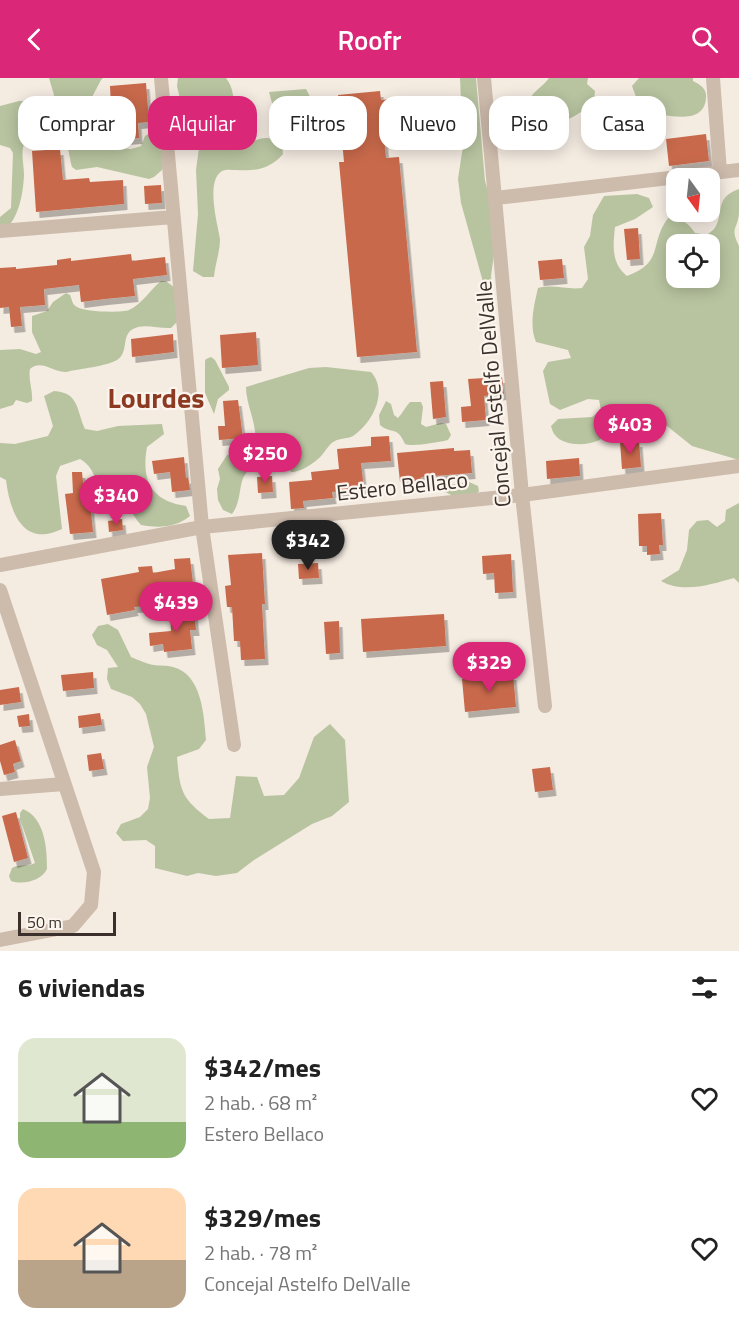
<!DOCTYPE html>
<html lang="es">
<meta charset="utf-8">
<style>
body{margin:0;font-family:"Titillium Web",sans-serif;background:#f2f2f2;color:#222;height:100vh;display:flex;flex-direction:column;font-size:22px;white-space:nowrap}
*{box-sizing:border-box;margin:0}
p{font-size:20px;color:#767676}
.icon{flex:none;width:33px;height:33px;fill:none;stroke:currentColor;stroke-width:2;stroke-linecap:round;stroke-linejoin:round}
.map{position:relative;height:873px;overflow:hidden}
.panel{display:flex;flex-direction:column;background:#fff;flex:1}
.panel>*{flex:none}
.guide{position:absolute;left:18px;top:18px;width:704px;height:54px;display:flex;gap:12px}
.needle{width:39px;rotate:165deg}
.tools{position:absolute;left:666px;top:90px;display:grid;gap:12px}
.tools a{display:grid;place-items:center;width:54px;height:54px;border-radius:12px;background:#fff;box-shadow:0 3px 15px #0003;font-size:30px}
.scale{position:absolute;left:18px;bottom:15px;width:98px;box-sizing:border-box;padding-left:6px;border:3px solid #3b302b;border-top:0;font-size:16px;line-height:21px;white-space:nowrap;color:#3b302b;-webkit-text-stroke:4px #fbf5ee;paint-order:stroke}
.price{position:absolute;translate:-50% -51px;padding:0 14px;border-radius:21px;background:#db2777;color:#fff;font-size:20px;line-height:39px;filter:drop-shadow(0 2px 3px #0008)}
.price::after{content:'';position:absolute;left:50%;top:36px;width:18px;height:14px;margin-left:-9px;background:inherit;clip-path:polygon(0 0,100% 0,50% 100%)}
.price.active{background:#222;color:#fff}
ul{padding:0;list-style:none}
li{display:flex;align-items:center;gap:18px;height:150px;padding:0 18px}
li span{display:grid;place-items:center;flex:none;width:168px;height:120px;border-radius:18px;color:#555}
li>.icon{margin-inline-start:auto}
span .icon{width:72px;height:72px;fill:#fffc;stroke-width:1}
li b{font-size:26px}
h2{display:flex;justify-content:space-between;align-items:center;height:72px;padding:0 18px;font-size:26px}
.tag{padding:0 21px;border-radius:18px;background:#fff;box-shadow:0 3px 15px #0003;font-size:21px;line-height:54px}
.tag.active{background:#db2777;color:#fff}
header{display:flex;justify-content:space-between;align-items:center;height:78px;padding:0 18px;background:#db2777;color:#fff;font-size:27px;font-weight:600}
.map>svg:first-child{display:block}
</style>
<header><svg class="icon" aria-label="back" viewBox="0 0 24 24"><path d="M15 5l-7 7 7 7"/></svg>Roofr<svg class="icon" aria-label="search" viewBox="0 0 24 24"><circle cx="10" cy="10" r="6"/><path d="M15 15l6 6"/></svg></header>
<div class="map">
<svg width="739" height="873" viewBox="0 0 739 873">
<defs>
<filter id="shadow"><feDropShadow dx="3.5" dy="6" stdDeviation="0" flood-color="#0004"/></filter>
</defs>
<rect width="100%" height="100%" fill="#f4ebe1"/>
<!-- green -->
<path fill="#b8c4a0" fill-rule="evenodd" d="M49,0h54l-2,2 -10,19 2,16 -3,16 4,10 27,7 10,1 10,-3 4,-10 9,-6 5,2 5,22 -2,16 -8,7 -5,2 -52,-12 -21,3 -4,-3c-4,-15 -3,-29 -17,-38 -9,0 -26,5 -30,13 -5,9 -1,23 -1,33 -1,21 -6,47 -24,60v-18l11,-9 2,-55 -3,-5 -10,-3v-39l19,-5 33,-1 2,-5z
M178,0h48c14,18 3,43 16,64 20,0 20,-10 40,2l1,10c-14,16 -28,17 -47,16 -4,0 -10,-1 -14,1 -17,10 -4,54 -2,68 0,13 -5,25 -6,38h-11l-10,-6 5,-57 -2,-44 3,-22 -17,-41 -5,-21z
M460,0h16l9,103 6,20 3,53 -3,22 2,32 -3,23 -9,-38 2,-11 -22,-79 -3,-24 5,-33z
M549,0h39l-1,6 8,7 -1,11c-13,12 -49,35 -62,15 -4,-5 -5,-12 -2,-18 3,-8 14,-13 19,-21z
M639,0h54v3c8,4 14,8 13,17 -2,30 -43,15 -60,15l-7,-8 -7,-19z
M306,11c6,10 15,36 9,47 -3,6 -12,6 -18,7l-10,-21 -15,-19 -3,-11z
M739,111c0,8 0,17 0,25 -2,16 -9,14 0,32v214l-47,-14 -50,-40 -10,2 -9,19c-12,3 -15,10 -26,14 -11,5 -34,5 -42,-6 -2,-2 -3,-6 -4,-9l7,-7 34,-2 9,-7 -2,-10 -11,-1 -28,11 -10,-6 -7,-33 5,-9 23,-4 -3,-8 -32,-8c-7,-16 -2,-37 2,-54 16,-4 29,2 44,0l6,-9 -4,-32 6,-11 3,-21 11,-19 33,-2 12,4 4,9 -18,12 -20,8c-2,19 -4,36 12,49 38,-14 22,-33 41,-58 14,1 20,4 27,15l12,2c2,-2 5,-4 7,-6 11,-15 -1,-31 25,-40zM676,166h34v34h-34z
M161,203h5l9,7 4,32 -8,8c-12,1 -27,-5 -38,1 -12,6 -4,24 -16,31 -9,6 -39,9 -51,12 -13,0 -25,-13 -36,-3 -2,11 3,21 2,32l-5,2 -11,-3 -3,5 -13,4v-59l20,-1 16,5 5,-2 -9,-20v-16l15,-5 6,-9 13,-9 4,2c2,4 2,10 7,12 7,5 44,6 52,3 13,-6 21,-20 32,-29z
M211,279l4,3 14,27v3l-11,9 -4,15 -9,-21v-32l1,-2z
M326,289l45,5c18,20 1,51 -18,64 -6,3 -13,2 -18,5 -5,2 -9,9 -13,14 -6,7 -22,18 -31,17l-4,-8c-8,-4 -14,-4 -23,-1 -33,9 -17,31 -32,51l-9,-4 -5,-10 -1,-11 3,-10 -2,-10 9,-14 26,-5c8,-21 -7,-42 -7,-63l63,-19z
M54,313c26,2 22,19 31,38l12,2 21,-5 44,-2 2,10 -17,13c-6,33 4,54 39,59l4,10c-15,12 -31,12 -49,9 -8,-8 -10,-17 -18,-25l-21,3c-7,-18 -4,-33 -22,-44l-20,7 -4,10 6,53c-39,19 -52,-17 -56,-49l-6,-3v-34l15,1 33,-8 5,-10 -9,-30z
M386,323l5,3 3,11 4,3c5,-5 7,-11 12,-16h11l2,5 -2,17 5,3 15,-4 5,1 5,11 -3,5c-9,2 -35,7 -43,4 -8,-19 -13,-9 -25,-19l-1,-10z
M469,404l9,4 1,5c-7,10 -26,7 -35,0v-5z
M739,425v80l-5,-5c-22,6 -51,16 -73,3l18,-11 8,-20 2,-20 8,-9 11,-1 9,7 8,-6 1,-11z
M108,546l10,6 13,27c8,3 15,7 23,8 6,1 13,0 19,2 29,7 31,49 33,73l-7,9 -22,8c3,34 4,41 32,62l21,-1 6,-42 21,1 7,19 20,-1 15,-17 15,-41 16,-13 15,16 4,62 -17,14 -20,8 -58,36 -17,13 -21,3 -18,-3 -11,3 -32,-8v-22l-9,-6 -23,1 -7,-8 5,-9 19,-7 8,-8 2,-11 -3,-31 7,-20 -8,-33 -6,-10 -8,-7 -21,-8 -4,-10 1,-11 10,-1 -11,-17 -10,-5 -5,-10 6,-9z
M23,731c22,9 24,39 24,60 -6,12 -24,16 -36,12l-2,-5 3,-8c7,-4 16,-1 23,-5l-15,-44v-6z"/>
<!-- building -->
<path fill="#c8694b" filter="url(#shadow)" d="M146,5l3,39 -11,1 1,15 -29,2 -3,-34h4l-1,-20z
M380,13l1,9 44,-4 1,5 9,-1 2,24 -9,1v7l-44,4 2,22 13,-1 18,195 -60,5 -18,-195h5l-6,-67z
M706,56l3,27 -40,5 -3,-27z
M60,71l3,31 26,-2 1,4 33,-2 1,24 -88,8 -4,-61z
M161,107l1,18 -17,1 -1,-18z
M638,150l2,31 -13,1 -3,-31z
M131,176l1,7 33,-4 2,18 -34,4 2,17 -30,3 -24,3 -2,-17 -35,4 1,16 -25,2 2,19 -11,1 -2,-20 -9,1v-40l16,-1v2l41,-4v-5l14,-2v3z
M562,181l2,19 -24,2 -2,-19z
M256,254l2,33 -36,3 -2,-33z
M173,256l1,18 -42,5 -1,-18z
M502,299l2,17 -20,2 2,24 -24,2 -1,-15 10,-1 -3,-27z
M443,303l3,36 -13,2 -3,-37z
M238,322l5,38 -24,2 -1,-14h7l-2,-25z
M389,358l2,25 -30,2 3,26 -32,3 1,6 -30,3 1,7 -13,1 -2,-27 23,-2 -1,-8 28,-3 -2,-20 34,-3v-9z
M639,363l2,26 -19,2 -2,-27z
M454,370v3l16,-1 2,23 -51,4v4l-21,1 -3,-29z
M184,379l2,21 2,-1 2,13 -18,2 -2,-20 -16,2 -2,-13z
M579,380l1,18 -33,3 -1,-18z
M72,394h10l2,20 5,-1 4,41 -23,2 -5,-40 8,-1z
M272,398l1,16 -15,1 -1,-16z
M661,435l2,32h-4l1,9 -13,1v-9h-8l-1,-32z
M122,441l1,11 -14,2 -1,-11z
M262,475l3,51h-3l3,55 -24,1 -1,-19h-6l-2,-34h-5l-2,-21 6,-1 -3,-30z
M511,476l2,38 -18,1 -1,-20 -11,1 -1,-18z
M190,480l3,25 -33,4 2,18 -28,2 1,3 -28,5 -6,-36 38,-7 -1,-5 14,-1 1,7 22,-4 -1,-10z
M318,485l1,15 -20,1 -1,-15z
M194,533l2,19h-6l2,19 -28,3 -1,-8 -13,2 -1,-13 22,-2 -1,-17z
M444,536l2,32 -83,6 -2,-33z
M339,543l1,32 -14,1 -2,-32z
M93,594l1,16 -31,3 -2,-16z
M513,596l3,33 -51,5 -3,-33z
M19,609l2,15 -21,3v-15z
M100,635l2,12 -23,3 -1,-12z
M29,636l1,12 -11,1 -2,-11z
M15,662l6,21 -8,3 2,8 -11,3 -4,-14v-16z
M101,675l3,16 -15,2 -2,-16z
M550,689l3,23 -18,2 -3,-23z
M16,734l12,46 -14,4 -12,-46z"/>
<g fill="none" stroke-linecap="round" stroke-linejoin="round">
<!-- minor -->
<path stroke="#cdbbac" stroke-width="14" d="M161,0l41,449 32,218
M484,0l38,417 23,211
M713,0l7,94
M496,120l243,-28
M0,153l173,-14
M0,487l202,-38 320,-32 217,-29
M0,512l94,282 -3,33 -18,21 -73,14
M0,711l64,-5"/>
</g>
<g text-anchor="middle" stroke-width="4.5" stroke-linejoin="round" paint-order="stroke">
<!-- street labels -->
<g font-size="22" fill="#3b302b" stroke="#fbf5ee">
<text transform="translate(493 316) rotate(-95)" y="8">Concejal Astelfo DelValle</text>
<text transform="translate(402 408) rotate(-6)" y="8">Estero Bellaco</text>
</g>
<!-- district labels -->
<g font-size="28" font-weight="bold" fill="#8c3b22" stroke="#fbf5ee">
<text x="156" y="330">Lourdes</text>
</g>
</g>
</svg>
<div class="tools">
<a><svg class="needle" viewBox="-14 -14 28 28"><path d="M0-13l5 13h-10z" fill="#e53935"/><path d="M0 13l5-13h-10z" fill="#767676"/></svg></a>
<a><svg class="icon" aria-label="locate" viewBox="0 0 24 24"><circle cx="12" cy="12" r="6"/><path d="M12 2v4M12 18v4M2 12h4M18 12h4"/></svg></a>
</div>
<div class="scale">50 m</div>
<b class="price" style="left:630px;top:377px">$403</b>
<b class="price" style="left:265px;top:406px">$250</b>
<b class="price" style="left:116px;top:448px">$340</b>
<b class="price active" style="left:308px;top:493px">$342</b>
<b class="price" style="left:176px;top:555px">$439</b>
<b class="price" style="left:489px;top:615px">$329</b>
<div class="guide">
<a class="tag">Comprar</a>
<a class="tag active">Alquilar</a>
<a class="tag">Filtros</a>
<a class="tag">Nuevo</a>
<a class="tag">Piso</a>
<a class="tag">Casa</a>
</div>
</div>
<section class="panel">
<h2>6 viviendas<svg class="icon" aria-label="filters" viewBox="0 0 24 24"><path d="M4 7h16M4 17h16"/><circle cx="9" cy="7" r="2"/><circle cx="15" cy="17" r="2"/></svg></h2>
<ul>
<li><span style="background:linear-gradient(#dfe7d0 70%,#8fb573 0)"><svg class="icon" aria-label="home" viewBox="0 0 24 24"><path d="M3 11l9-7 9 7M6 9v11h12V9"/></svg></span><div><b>$342/mes</b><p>2 hab. · 68 m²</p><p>Estero Bellaco</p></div><svg class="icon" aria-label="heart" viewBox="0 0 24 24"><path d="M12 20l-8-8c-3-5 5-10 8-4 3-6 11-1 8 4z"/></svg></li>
<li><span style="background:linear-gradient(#ffd9b3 60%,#b9a48a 0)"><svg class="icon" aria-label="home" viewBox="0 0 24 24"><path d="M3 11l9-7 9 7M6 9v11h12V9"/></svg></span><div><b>$329/mes</b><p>2 hab. · 78 m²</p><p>Concejal Astelfo DelValle</p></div><svg class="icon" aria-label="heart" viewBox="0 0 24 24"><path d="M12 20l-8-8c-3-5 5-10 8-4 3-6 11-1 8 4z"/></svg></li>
</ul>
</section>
